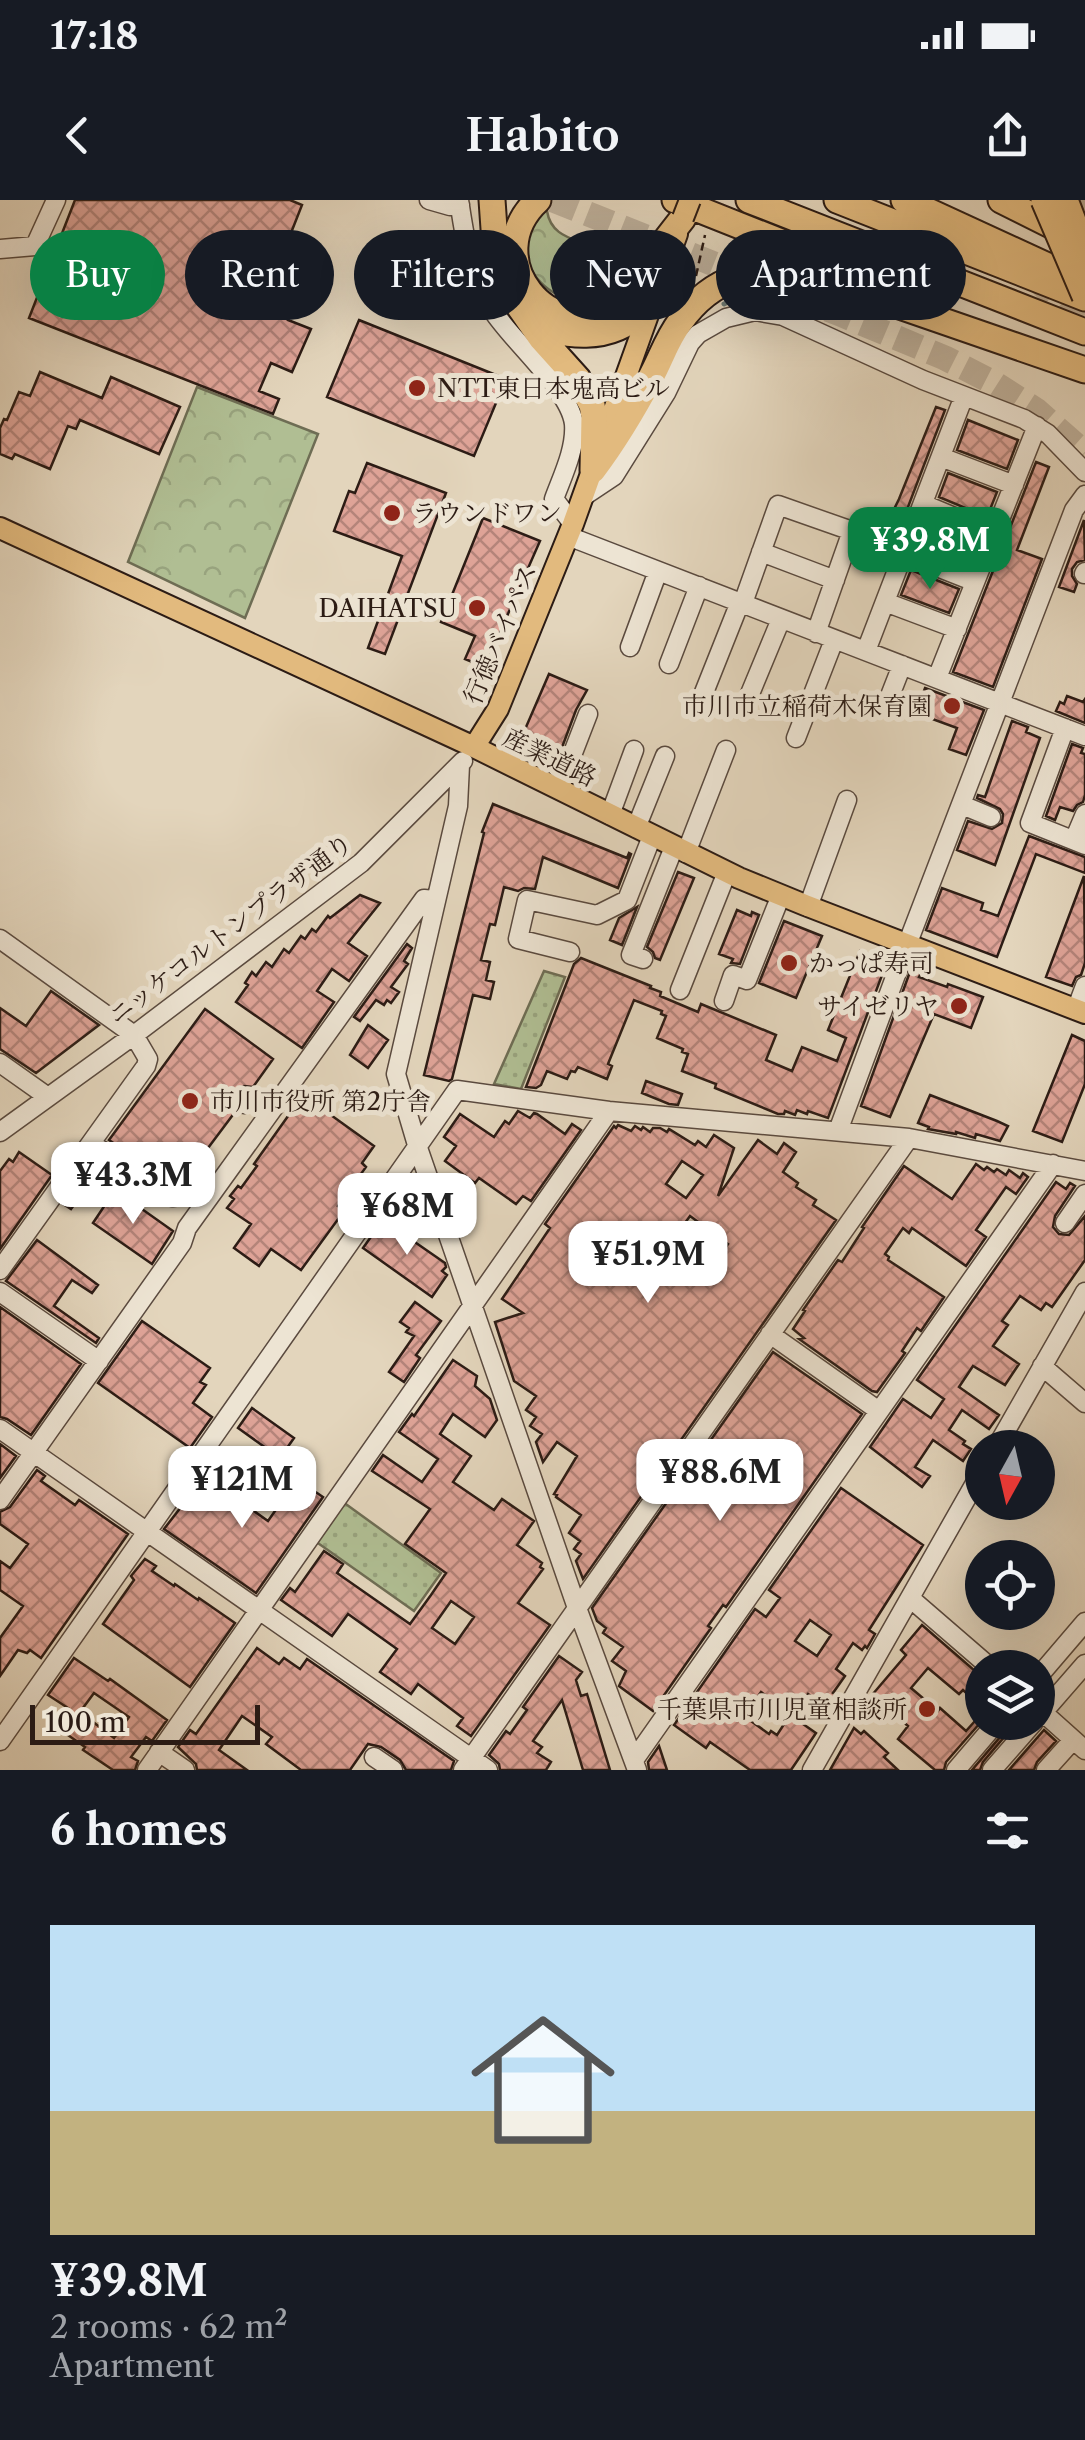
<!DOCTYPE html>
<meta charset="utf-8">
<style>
body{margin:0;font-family:"Libre Caslon Text","Noto Serif JP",serif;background:#20242c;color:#f1f3f6;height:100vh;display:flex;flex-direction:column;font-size:38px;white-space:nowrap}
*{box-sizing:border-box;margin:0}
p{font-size:32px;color:#9ea1a6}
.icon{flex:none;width:55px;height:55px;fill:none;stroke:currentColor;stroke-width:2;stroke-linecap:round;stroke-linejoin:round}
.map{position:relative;height:1570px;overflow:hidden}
.details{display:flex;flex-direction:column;background:#171b24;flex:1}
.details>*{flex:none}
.hud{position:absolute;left:30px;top:30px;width:1025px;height:90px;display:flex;gap:20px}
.needle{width:65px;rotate:188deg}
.tools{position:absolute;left:965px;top:1230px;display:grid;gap:20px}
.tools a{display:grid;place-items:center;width:90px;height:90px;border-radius:50%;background:#171b24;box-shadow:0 10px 40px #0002;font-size:50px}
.scale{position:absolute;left:30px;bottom:25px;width:230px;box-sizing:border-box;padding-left:10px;border:5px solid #2c1c15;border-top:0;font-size:28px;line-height:35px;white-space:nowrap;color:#2c1c15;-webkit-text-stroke:8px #ede4d3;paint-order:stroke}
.price{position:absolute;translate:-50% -85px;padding:0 22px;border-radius:20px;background:#fff;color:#222;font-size:32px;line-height:65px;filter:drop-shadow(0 2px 5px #0008)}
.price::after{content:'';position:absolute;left:50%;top:60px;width:30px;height:22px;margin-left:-15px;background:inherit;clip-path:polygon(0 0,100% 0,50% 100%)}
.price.current{background:#0b8043;color:#fff}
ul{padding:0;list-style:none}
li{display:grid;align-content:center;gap:20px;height:530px;padding:0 50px}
li span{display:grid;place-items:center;height:310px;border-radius:0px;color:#555}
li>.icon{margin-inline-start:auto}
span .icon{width:180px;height:180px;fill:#fffc;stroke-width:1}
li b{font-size:42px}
h2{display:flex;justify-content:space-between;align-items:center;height:120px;padding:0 50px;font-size:42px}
.pill{padding:0 35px;border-radius:45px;background:#171b24;box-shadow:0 10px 40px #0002;font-size:35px;line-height:90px}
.pill.current{background:#0b8043;color:#fff}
.status{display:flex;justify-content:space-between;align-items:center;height:70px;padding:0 50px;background:#171b24;direction:ltr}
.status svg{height:28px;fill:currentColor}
header{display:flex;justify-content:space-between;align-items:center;height:130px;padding:0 50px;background:#171b24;font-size:45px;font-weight:600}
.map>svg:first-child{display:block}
</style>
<div class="status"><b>17:18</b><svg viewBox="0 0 49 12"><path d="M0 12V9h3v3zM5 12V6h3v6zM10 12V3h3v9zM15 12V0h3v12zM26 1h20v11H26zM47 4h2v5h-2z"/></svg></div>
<header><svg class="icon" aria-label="back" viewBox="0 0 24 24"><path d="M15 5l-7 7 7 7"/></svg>Habito<svg class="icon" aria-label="share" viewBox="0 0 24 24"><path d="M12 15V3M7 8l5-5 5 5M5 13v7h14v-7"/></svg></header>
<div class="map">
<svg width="1085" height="1570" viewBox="0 0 1085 1570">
<defs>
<pattern id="forest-crowns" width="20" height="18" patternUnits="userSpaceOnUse" patternTransform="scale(2.5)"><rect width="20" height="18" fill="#b0be93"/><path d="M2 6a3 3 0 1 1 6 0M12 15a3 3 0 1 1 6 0" fill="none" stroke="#98a37e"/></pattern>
<pattern id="park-dots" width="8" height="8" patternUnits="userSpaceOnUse" patternTransform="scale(2.5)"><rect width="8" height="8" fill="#b0be93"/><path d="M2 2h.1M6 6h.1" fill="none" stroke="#98a37e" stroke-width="1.8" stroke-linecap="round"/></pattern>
<pattern id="building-cross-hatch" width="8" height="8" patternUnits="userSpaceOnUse" patternTransform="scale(2.5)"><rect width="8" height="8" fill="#dea397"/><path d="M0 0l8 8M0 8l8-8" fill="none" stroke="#b4847a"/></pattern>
</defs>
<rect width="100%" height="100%" fill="#e3d5bc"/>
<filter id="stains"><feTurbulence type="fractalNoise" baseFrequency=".002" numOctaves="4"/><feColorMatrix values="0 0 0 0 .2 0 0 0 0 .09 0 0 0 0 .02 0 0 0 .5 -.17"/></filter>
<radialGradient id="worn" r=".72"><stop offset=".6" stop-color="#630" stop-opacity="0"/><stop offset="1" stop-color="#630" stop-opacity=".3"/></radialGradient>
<!-- forest -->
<path fill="url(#forest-crowns)" stroke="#6e6d54" stroke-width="2.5" d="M547,11c4,25 25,27 45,36 9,20 9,32 0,51 -29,9 -64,-16 -66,-47 -1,-13 8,-27 13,-39z
M197,187l121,47 -73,184 -117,-56z"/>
<!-- park -->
<path fill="url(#park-dots)" stroke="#6e6d54" stroke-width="2.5" d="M544,771l21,6 -44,112 -27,-5z
M343,1302l98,71 -27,38 -99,-70z"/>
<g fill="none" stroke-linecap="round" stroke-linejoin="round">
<!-- stream -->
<path stroke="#6c7a76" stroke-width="5" d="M724,104l16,-8 25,-8"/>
</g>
<!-- building -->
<path fill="url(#building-cross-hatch)" stroke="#2c1c15" stroke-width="2.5" fill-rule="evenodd" d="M75,0h215l12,5 -13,33 28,9 -29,73 23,9 -19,43 -21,-9 -12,28 20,8 -6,15 -244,-96z
M359,120l147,59 -32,77 -147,-59z
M40,172l62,26 9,-21 69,30 -21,47 -79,-34 -4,9 -8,-3 -18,43 -35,-15 -3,5 -12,-5v-26l4,-9 3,1 12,-28 11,4z
M936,207l9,3 -50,131 -14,-5 18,-37z
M968,220l50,20 -11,29 -50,-19z
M1036,262l13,5 -32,83 25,9 -49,128 -40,-15z
M367,263l79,30 -61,161 -17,-6 34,-92 -68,-25 15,-40 6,2z
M948,273l49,19 -10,25 -48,-20z
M483,318l57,23 -47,107 -11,18 -17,-7 10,-23 -34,-14z
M930,320l48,20 -10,26 -49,-19z
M1084,320l1,40 -8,2 -5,7v7l5,8 -3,8 -15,-5z
M911,370l48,19 -10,24 -48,-18z
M549,474l38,16 -11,20 -15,40 -38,-16z
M925,488l59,22 -18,45 -17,-6 8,-21 -41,-15z
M1067,496l16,6 2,-3v24l-29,-12 4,-9 4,2z
M1012,521l16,6 -2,5 14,6 -45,127 -38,-15 11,-29 24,8 10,-6 1,-9 -3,-5 -23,-11 1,-3 7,2z
M1072,544l11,4 -2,5 4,1v41l-2,7 -6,3 -4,6 -13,-4 -5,13 -9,-4z
M493,604l134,54 2,-5 2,1 -13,34 -75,-31 -8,32 -11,-1 -6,3 -14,-4 -9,38 -5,-1 -9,36 9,2 -4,18 8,2 -4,17 -17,-4 -21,84 -3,2 -25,-6 60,-242 -2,-1z
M1029,636l56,21v16l-49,-19 -39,103 -71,-27 16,-42 41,15 -2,7 17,6z
M678,672l16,6 -34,82 -5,-2 -2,-6 -6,-5z
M1084,676l1,87 -4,12 -5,2 -4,9 -26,-9z
M360,695l20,8 -32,40 19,13 -18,25 -17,-12 -15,22 17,11 -32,46 -66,-46 12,-17 -3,-2 7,-11 4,4 10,-14 6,5 12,-18 5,4 12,-17 4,3 7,-10 4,3 12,-16 2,2z
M637,707l-15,38 -12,-5 9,-22z
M737,710l14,6 1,-4 7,3 -19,49 -9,-1 2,-4 -14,-5z
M784,721l38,15 -26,62 -37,-15z
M407,744l5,4 -8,13 4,3 -17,23 8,5 -8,11 -4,-3 -3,5 -8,-5 -16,21 -6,-4z
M860,751l22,6 -1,3 6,2 -59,156 -20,-7 -1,3 -10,-4 -2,5 -10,-4 -1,3h-6l-63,-26 1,-4 -34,-13 6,-17 -6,-2 1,-3 -26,-11 9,-22 -5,-2 1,-3 -28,-11 -26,64 4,2 -5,13 -29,-12 -3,5 -4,-1 -4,8 -20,-8 -6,14 -5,3 -10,-1 48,-123 7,-6 70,28 -1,2 11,4 -1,4 38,16 3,-8 75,31 -10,25 26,11 10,-24 35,14 9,-23 -18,-8z
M911,769l10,4 -2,4 28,10 1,-3 35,13 -12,31 -37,-14 -44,103 -29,-11z
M51,791l48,34 -63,48 -36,-24v-41l26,18z
M205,809l68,50 -20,28 -9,-1 -6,5 -6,11 3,10 -39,52 -9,1 -14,19 -64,-44z
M368,825l20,15 -20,28 -18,-13z
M1072,835l13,6v43l-23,58 -29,-11z
M646,881l36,13 -4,11 -9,-1 -27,-11z
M303,895l71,51 -12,17 4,4 -28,39 6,5 -43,59 -30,-21 -12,17 -25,-18 17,-24 -24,-16 7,-9 -4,-3 8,-10 3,2 16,-22 -3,-2z
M930,895l67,26 11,5 -8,15 -24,-7 -1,4 -19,-6v2l-28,-5 1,-2 -11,-4z
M518,911l12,7 4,-5 3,1 28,20 7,-10 9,6 -50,71 -8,-5 -7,8 -37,-26 -4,5 -30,-22 11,-15 -12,-9 16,-23 34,23 11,-16 4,3z
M618,925l13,6 4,-5 6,4 2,-3 7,5 3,-4h7l7,4 2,-3 26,16 3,-4 8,6 8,-12 20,13 -16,48 40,-56 19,14 7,-11 12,9 -13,20 15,11 -2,4 20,13 -3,5 23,15 -253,359 -7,-18 5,-7 -7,-5 6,-8 -11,-8 12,-18 -25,-18 1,-2 -3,-1 23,-38 -20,-14 -14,20 -7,-20 6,-8 -12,-8 6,-9 -10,-7 10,-14 -22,-15 -19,-59 28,-9 -21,-14 48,-71 -5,-4 69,-98 2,2zM682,961l21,14 -17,23 -20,-14zM690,1016l38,28 -17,25 -39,-28z
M19,952l33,23 -52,74v-78l9,-12 4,3z
M976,964l8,6 3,-3 7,5 3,-3 9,6 3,-5 11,8 3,-5 5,4 -12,17 -10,-7 -30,43 10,7 -20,29 -54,-38 -3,5 -6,-5 -18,26 4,3 -1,3 56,37 -23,34 -4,-3 -15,23 3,2 -28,39 -5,-1 -73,-52 5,-1 -11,-9 12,-18 -2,-1 35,-50 4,2 22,-34 -2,-1 42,-61 48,33z
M87,970l8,6 -24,33 -8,-5z
M1056,982l10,7 4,-6 5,3 -20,30 -2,11 6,7 10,1 16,-19v44l-33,47 -6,-4 -5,7 -21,-14 -18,25 6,4 -15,21 26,18 -14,21 -32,-19 -14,21 40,28 -10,14 -27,-19 -13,20 16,11 -2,3 8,5 -8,12 -30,-21 -18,27 15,9 -8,11 -52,-40 33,-48 28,19 13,-19 -27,-19z
M115,990l58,41 -21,33 -59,-41z
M383,1020l62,43 1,4 -4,4 5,4 -15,22 -69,-49z
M37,1040l61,45 -6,8 -20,-13 -18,26 45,32 -3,5 -90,-62z
M415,1102l26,19 -25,34 4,3 -16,24 -15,-10 25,-36 -8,-4 3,-4 -9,-6z
M0,1107l81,57 -50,71 -24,-16 -7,-2z
M142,1121l68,47 -10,14 6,3 -13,18 19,14 -22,31 -92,-65z
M773,1152l89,62 -136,193 -3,-2 -15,21 3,2 -58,83 -34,-25 7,-15 -14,-10 11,-14 -20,-14 3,-5 -9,-7 -5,-13z
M453,1160l24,16 -2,10 15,13 7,21 -12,17 -32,-23 -13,20 31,22 -18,26 41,28 8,-11 32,22 -17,24 25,18 -2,4 3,2 -25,34 32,22 -79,111 -14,-10 6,-8 -45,-34 -7,10 -31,-22 17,-23 -49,-35 -16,22 -51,-36 9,-12 5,4 29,-41 19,13 -6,9 73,51 21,-29 15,-22 -41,-29 25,-35 -58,-38 11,-16 39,27 16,-23 -39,-27 13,-18 2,2zM451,1401l23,16 -19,27 -23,-16z
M252,1208l42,30 -14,20 -42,-30z
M0,1244l16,12 -16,22z
M37,1270l8,6 -4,5 34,24 4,-5 49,34 -87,124 -11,-8 -3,3 -9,-3 -18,26v-38l23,-32 -23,-16v-29l10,7 18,-24 -28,-20v-12l10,-5z
M296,1281l4,3 1,-2 22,15 -67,96 -92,-64 35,-45 5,3 2,-3 43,28 2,-3 17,12z
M841,1288l82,57 -54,85 6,4 -8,14 -2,-2 -3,4 -9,-7 -17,26 9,7 -12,17 3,2 -9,12 -19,-13 -14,21 -33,-23 -17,24 25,18 2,-3 6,4 13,-20 26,18 -25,37h-41l-40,-28 -4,6 -32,-23 81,-116 11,8 14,-19 -11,-8zM810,1420l21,15 -14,21 -22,-15z
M145,1359l11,7 -4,5 22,15 1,-2 23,16 1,-2 36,25 -45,64 -87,-63 31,-44 -3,-4z
M922,1425l60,52v13l-8,10 -11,-10 -4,4 -31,-26 -17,20 27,23 2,-3 26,23 10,-11 4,3 -34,39 -2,8h-9l-37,-31 10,-13 -36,-31 34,-40 -5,-5z
M257,1448l22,16 5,-6 16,11 7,-10 147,102 -3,9h-45l-6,-10 -19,-13 -13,-3 -18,26h-49l-35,-26 6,-7 -30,-21 -23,34 28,20h-50l-1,-6 -18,-17 12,-17 6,4z
M559,1456l23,16 -6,8 5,16 6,-2 23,76h-27l-21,-70 -29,41 9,6 -5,6 14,9 -5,8h-46l-1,-6 -10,-9 17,-24 4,3 17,-24 -4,-3z
M74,1458l34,23 2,-2 57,41 -15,21 -6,-4 -15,20 7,4 -3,9h-22l-30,-20 2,-3 -30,-21 13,-18 -20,-13zM94,1493l35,24 -15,21 -34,-26z
M1009,1522h8l-34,40 -3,8h-8l34,-40z
M854,1528l7,6 3,-3 24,22 -4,4 14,13h-68z
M1044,1530l12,11 -19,21 -3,8h-25z
M659,1546l8,24h-18l-1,-8z"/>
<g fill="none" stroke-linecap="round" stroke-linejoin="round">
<!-- highway-tunnel -->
<path stroke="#beb09b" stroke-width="25" stroke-dasharray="25 12" stroke-linecap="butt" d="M553,0l287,114 105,44 49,25 42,27 49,43
M1081,0l4,10
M1035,78l50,47"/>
<!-- minor casing -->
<g stroke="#5a4a3f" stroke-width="21">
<path id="minor" d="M429,0l21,6 10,-1
M459,0c6,39 11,78 34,111 20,31 77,79 81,113 2,25 -12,53 -20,75l19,25
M0,49l35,-3 21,-46
M941,257l73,28
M584,296l30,-20 52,-83 24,-50 8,-9 28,-16 29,-7 28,5 140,64 101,39 24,15 37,38
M923,304l72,30
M568,336l517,200
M761,352l74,28
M904,354l71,28
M1084,374l1,-2
M885,402l72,27
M743,403l35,-98 74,26 -36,102
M630,447l28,-76
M866,451l98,-255
M669,464l30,-78
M937,478l100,-252
M701,500l39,-98
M747,501l34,-82
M886,506l16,-41
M1065,528l-35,95 55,22
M796,538l38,-98
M460,565l-2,41 -62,268 21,71 160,463 60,162
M559,589l29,-75
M962,605l29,12
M610,615l24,-65
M636,628l29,-72
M1074,640l11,-26
M686,653l40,-103
M808,707l39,-107
M0,739l134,96 14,24 -2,7 -146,204
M570,752l-52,-13 9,-39 70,15 30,-15 25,-64
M643,759l-12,-4 43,-108
M680,790l47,-118
M724,801l9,-26 14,5 34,-85
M1076,810l9,-24
M0,863l48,34
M244,904l4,-6 20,15
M838,931l69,-186 167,-435 11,-15
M0,932l134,-97 227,-172 102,-102
M91,944l38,23 33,26 10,4 8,-1 13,-20
M1065,1023l20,-29
M0,1092l99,69
M770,1134l109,77
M1042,1166l43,37
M0,1229l488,341
M996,1248l89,-156
M0,1300l182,-257 5,-15 237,-329 11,1
M910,1398l81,70
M1038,1477l47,-55
M1038,1508l47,42
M1038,1518l47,-54
M0,1541l457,-651 152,21 300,27 176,33
M159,1552l26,18
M374,1557l19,13
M634,1560l419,-596
M147,1570l462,-659
M463,1570l446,-632
M812,1570l170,-299
M956,1570l41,-48
M992,1570l42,-48
M1046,1570l27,-30"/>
</g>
<!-- major casing -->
<g stroke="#2c1c15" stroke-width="24">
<path id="major" d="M0,328l474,219 265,131 66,27 280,108
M474,547l24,-38 75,-185 104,-290"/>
</g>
<!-- highway casing -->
<g stroke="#2c1c15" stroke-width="29">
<path id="highway" d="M492,0l4,57 9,29 37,53 36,40 14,26 2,11 -1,54
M538,0c-62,57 13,153 79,103 14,-11 23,-28 33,-42 11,-15 22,-29 33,-43
M675,0l214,85
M749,0l336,132
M837,0l248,98
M904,0l163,75
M1001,0l66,33
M529,117c32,23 83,25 112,-6 8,-7 13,-18 18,-27
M593,270c22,-29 41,-61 58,-93 10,-18 16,-38 29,-55 33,-47 77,-56 130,-47l275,95"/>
</g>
<!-- path -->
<path stroke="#2c1c15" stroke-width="2.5" stroke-dasharray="8 5" stroke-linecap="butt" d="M696,76l9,-41"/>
<!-- minor -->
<use href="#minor" stroke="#ede4d3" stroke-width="18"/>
<!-- major -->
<use href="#major" stroke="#e2ba7e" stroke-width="20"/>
<!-- highway -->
<use href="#highway" stroke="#e2ba7e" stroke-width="25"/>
<!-- major-bridge casing -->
<g stroke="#2c1c15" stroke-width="24" stroke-linecap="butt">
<path id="major-bridge" d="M683,18l7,-18"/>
</g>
<!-- highway-bridge casing -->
<g stroke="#2c1c15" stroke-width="29" stroke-linecap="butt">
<path id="highway-bridge" d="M1044,0l41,96
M1065,0l20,52"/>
</g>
<!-- major-bridge -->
<use href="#major-bridge" stroke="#e2ba7e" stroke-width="20"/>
<!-- highway-bridge -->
<use href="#highway-bridge" stroke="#e2ba7e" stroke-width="25"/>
</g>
<!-- markers -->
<g fill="#8f2418" stroke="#ede4d3" stroke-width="4">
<circle cx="417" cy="188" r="10"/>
<circle cx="392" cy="313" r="10"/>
<circle cx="477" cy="408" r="10"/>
<circle cx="952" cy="506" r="10"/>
<circle cx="789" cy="763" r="10"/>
<circle cx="959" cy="806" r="10"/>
<circle cx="190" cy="901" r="10"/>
<circle cx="927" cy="1509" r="10"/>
</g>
<g text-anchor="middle" stroke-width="10" stroke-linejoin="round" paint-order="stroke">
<!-- poi labels -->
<g font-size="25" fill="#2c1c15" stroke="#ede4d3" text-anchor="start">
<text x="437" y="197">NTT東日本鬼高ビル</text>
<text x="412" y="322">ラウンドワン</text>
<text x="457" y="417" text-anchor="end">DAIHATSU</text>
<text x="932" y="515" text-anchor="end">市川市立稲荷木保育園</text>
<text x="809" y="772">かっぱ寿司</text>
<text x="939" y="815" text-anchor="end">サイゼリヤ</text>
<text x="210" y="910">市川市役所 第2庁舎</text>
<text x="907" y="1518" text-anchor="end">千葉県市川児童相談所</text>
</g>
<!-- street labels -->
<g font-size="25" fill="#2c1c15" stroke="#ede4d3">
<text transform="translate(500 434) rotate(-67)" y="9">行徳バイパス</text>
<text transform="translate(550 557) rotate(26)" y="9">産業道路</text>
<text transform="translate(230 729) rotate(-37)" y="9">ニッケコルトンプラザ通り</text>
</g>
</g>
<rect width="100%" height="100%" filter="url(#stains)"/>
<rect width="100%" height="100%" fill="url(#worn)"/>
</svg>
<div class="tools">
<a><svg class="needle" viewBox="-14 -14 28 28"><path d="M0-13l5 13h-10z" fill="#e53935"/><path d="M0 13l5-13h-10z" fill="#9ea1a6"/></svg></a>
<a><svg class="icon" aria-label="locate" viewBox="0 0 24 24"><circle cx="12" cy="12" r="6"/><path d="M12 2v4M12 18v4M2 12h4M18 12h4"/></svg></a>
<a><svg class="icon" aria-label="layers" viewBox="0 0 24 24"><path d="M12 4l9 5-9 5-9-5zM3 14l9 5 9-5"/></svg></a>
</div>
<div class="scale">100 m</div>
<b class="price current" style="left:930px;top:392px">¥39.8M</b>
<b class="price" style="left:133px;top:1027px">¥43.3M</b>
<b class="price" style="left:407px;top:1058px">¥68M</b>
<b class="price" style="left:648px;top:1106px">¥51.9M</b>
<b class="price" style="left:720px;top:1324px">¥88.6M</b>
<b class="price" style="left:242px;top:1331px">¥121M</b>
<div class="hud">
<a class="pill current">Buy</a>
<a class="pill">Rent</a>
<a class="pill">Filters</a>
<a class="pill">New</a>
<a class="pill">Apartment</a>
</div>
</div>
<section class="details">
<h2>6 homes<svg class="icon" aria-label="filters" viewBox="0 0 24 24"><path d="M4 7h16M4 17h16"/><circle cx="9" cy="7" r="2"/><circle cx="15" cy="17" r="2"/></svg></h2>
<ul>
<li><span style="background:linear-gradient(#bfe0f5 60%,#c2b280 0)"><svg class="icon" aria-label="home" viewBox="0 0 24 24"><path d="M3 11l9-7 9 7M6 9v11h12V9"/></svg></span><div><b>¥39.8M</b><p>2 rooms · 62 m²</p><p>Apartment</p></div></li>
</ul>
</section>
